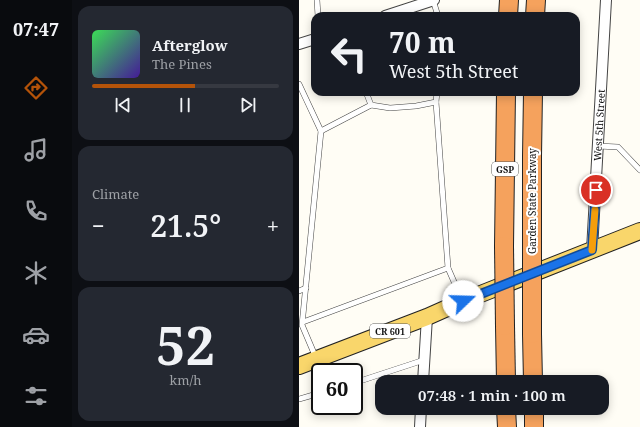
<!DOCTYPE html>
<html lang="en">
<head>
<meta charset="utf-8">
<style>
	:root { --surface:#171b24; --page:#242831; --text:#f1f3f6; --muted:#9ea1a6; --line:#363941; --accent:#b45309 }
	body { margin:0; font-family:"Noto Serif",serif; background:var(--page); color:var(--text); height:100vh; display:flex; flex-direction:column; font-size:15px; white-space:nowrap }
	* { box-sizing:border-box; margin:0 }
	p { font-size:13px; color:var(--muted) }
	.icon { flex:none; width:22px; height:22px; fill:none; stroke:currentColor; stroke-width:2; stroke-linecap:round; stroke-linejoin:round }
	.map { position:relative; flex:1; overflow:hidden }
	.side { display:flex; flex-direction:column; gap:6px; padding:6px; background:#0d0f14; width:227px }
	.side>* { flex:none }
	.banner { position:absolute; left:12px; top:12px; width:269px; height:84px; border-radius:12px; box-shadow:0 2px 10px #0003; background:#171b24; color:var(--text); overflow:hidden }
	.speed { position:absolute; left:12px; top:363px; display:flex; gap:8px; font-size:20px; font-weight:700; text-align:center }
	.speed>* { display:grid; place-content:center; width:52px; height:52px; border-radius:50%; background:var(--surface); box-shadow:0 2px 10px #0003; line-height:1 }
	.speed .limit { border:2px solid #111; border-radius:6px; background:#fff; color:#111 }
	.pin { position:absolute; display:grid; place-items:center; width:34px; height:34px; color:#fff; margin:-17px; border:2px solid #fff; border-radius:50%; box-shadow:0 1px 4px #0007 }
	.me { position:absolute; width:44px; margin:-22px; rotate:69deg; stroke-linejoin:round; filter:drop-shadow(0 0 3px #0008) }
	.turn { display:flex; align-items:center; gap:14px; height:84px; padding:0 12px; font-size:18px }
	.turn .icon { width:52px; height:52px; stroke-width:2.5 }
	.turn b { display:block; font-size:28px; line-height:34px }
	.big { font-size:30px; font-weight:600; line-height:1.1 }
	.side .widget { flex:1; display:flex; flex-direction:column; justify-content:center; gap:6px; min-width:0; padding:0 14px; border-radius:12px; background:var(--page) }
	.side .dial { align-items:center; gap:0 }
	.dial b { font-size:52px; line-height:1 }
	.song { display:flex; align-items:center; gap:12px }
	.cover { width:48px; height:48px; border-radius:6px; background:linear-gradient(135deg,hsl(130 70% 55%),hsl(260 70% 35%)) }
	.played { height:4px; border-radius:2px; background:linear-gradient(90deg,var(--accent) 55%,var(--line) 55%) }
	.keys { display:flex; justify-content:space-around; direction:ltr }
	.heat { display:flex; justify-content:space-between; align-items:center; font-size:22px; direction:ltr }
	.trip { position:absolute; left:76px; top:375px; width:234px; height:40px; border-radius:12px; background:var(--surface); box-shadow:0 2px 10px #0003; font-weight:600; line-height:40px; text-align:center }
	main { display:flex; flex:1; min-height:0 }
	.menu { display:flex; flex-direction:column; width:72px; justify-content:space-around; align-items:center; background:#090b0e; color:var(--muted) }
	.menu .icon { width:28px; height:28px }
	.menu .selected { color:var(--accent) }
	.menu b { font-size:18px; color:var(--text) }
	.map>svg:first-child { display:block }
	.lines { fill:none; stroke-linecap:round; stroke-linejoin:round }
	.lane-casing { stroke:#444; stroke-width:6 }
	.street-casing { stroke:#444; stroke-width:12 }
	.primary-casing { stroke:#222; stroke-width:18 }
	.highway-casing { stroke:#222; stroke-width:20 }
	.lane { stroke:#fff; stroke-width:5 }
	.street { stroke:#fff; stroke-width:10 }
	.primary { stroke:#f9d66b; stroke-width:16 }
	.highway { stroke:#f5a25d; stroke-width:18 }
	.highway-bridge-casing { stroke:#222; stroke-width:20; stroke-linecap:butt }
	.highway-bridge { stroke:#f5a25d; stroke-width:18 }
	.route-casing { stroke:#114b97; stroke-width:10 }
	.route { stroke:#1a73e8; stroke-width:7 }
	.slow { stroke:#f59e0b; stroke-width:7 }
	.labels { text-anchor:middle; dominant-baseline:central; stroke-width:4; stroke-linejoin:round; paint-order:stroke }
	.shield { fill:#fff; stroke:#585858; stroke-width:1 }
	.shield-label { font-size:9px; font-weight:bold; fill:#111 }
	.street-label { font-size:10px; fill:#111; stroke:#fff }
</style>
</head>
<body>
<main>
<nav class="menu">
<b>07:47</b>
<svg class="icon selected" aria-label="directions" viewBox="0 0 24 24"><path d="M12 3l9 9-9 9-9-9zM9 14v-3h6M13 9l2 2-2 2"/></svg>
<svg class="icon" aria-label="music" viewBox="0 0 24 24"><path d="M9 18V5l10-2v13"/><circle cx="6" cy="18" r="3"/><circle cx="16" cy="16" r="3"/></svg>
<svg class="icon" aria-label="phone" viewBox="0 0 24 24"><path d="M5 4h4l2 5-3 2q2 4 5 5l2-3 5 2v4C11 20 4 13 5 4z"/></svg>
<svg class="icon" aria-label="climate" viewBox="0 0 24 24"><path d="M12 3v18M4 7l16 10M4 17L20 7"/></svg>
<svg class="icon" aria-label="car" viewBox="0 0 24 24"><path d="M5 17H2v-5l4-1 3-4h7l3 4 3 1v5h-3M9 17h6M6 11h13"/><circle cx="7" cy="17" r="2"/><circle cx="17" cy="17" r="2"/></svg>
<svg class="icon" aria-label="filters" viewBox="0 0 24 24"><path d="M4 7h16M4 17h16"/><circle cx="9" cy="7" r="2"/><circle cx="15" cy="17" r="2"/></svg>
</nav>
<section class="side">
<div class="widget">
<div class="song"><i class="cover"></i><div><b>Afterglow</b><p>The Pines</p></div></div>
<div class="played"></div>
<div class="keys"><svg class="icon" aria-label="previous" viewBox="0 0 24 24"><path d="M18 5L8 12l10 7zM5 5v14"/></svg><svg class="icon" aria-label="pause" viewBox="0 0 24 24"><path d="M8 5v14M16 5v14"/></svg><svg class="icon" aria-label="next" viewBox="0 0 24 24"><path d="M6 5l10 7-10 7zM19 5v14"/></svg></div>
</div>
<div class="widget"><p>Climate</p>
<div class="heat"><a>−</a><b class="big">21.5°</b><a>+</a></div>
</div>
<div class="widget dial"><b>52</b><p>km/h</p></div>
</section>
<div class="map">
<svg width="341" height="427" viewBox="0 0 341 427">
	<rect width="100%" height="100%" fill="#fffdf5"/>
	<g class="lines">
		<g class="lane-casing">
			<g id="lane">
				<polyline points="18,0 19,16"/>
				<polyline points="134,0 139,16"/>
				<polyline points="0,84 22,131 3,325 17,358"/>
				<polyline points="67,92 72,105 91,108 117,106 137,102"/>
				<polyline points="22,131 72,105"/>
				<polyline points="299,146 319,147 341,170"/>
				<polyline points="149,268 163,300"/>
				<polyline points="0,291 7,288"/>
				<polyline points="4,322 149,268 137,102 138,92"/>
				<polyline points="55,383 125,360"/>
				<polyline points="0,399 21,393"/>
			</g>
		</g>
		<g class="street-casing">
			<g id="street">
				<polyline points="86,16 135,0"/>
				<polyline points="0,44 16,39"/>
				<path id="s1" d="M 293,250 L 307,0"/>
				<polyline points="124,382 128,317"/>
				<polyline points="121,427 122,408"/>
			</g>
		</g>
		<g class="primary-casing">
			<polyline id="primary" points="0,366 128,317 164,301 341,231"/>
		</g>
		<g class="highway-casing">
			<g id="highway">
				<polyline points="209,16 210,0"/>
				<polyline points="236,16 237,0"/>
				<polyline points="233,236 233,156 234,92"/>
				<polyline points="205,246 207,92"/>
				<polyline points="206,326 207,382"/>
				<polyline points="233,334 234,382"/>
				<polyline points="207,408 208,427"/>
				<polyline points="235,408 235,427"/>
			</g>
		</g>
		<use href="#lane" class="lane"/>
		<use href="#street" class="street"/>
		<use href="#primary" class="primary"/>
		<use href="#highway" class="highway"/>
		<g class="highway-bridge-casing">
			<g id="highway-bridge">
				<polyline points="233,236 233,334"/>
				<polyline points="205,246 206,326"/>
			</g>
		</g>
		<use href="#highway-bridge" class="highway-bridge"/>
	</g>
	<g class="lines">
		<g class="route-casing">
			<polyline id="route" points="164,301 293,250 297,190"/>
		</g>
		<use href="#route" class="route"/>
		<polyline class="slow" points="293,250 296,210"/>
	</g>
	<g class="labels">
		<g class="shield">
			<rect x="193" y="162" width="26" height="14" rx="3"/>
			<rect x="71" y="324" width="40" height="14" rx="3"/>
		</g>
		<g class="shield-label">
			<text x="206" y="169">GSP</text>
			<text x="91" y="331">CR 601</text>
		</g>
		<g class="street-label">
			<text stroke="none"><textPath href="#s1" startOffset="125">West 5th Street</textPath></text>
			<text transform="translate(233 201) rotate(-90)">Garden State Parkway</text>
		</g>
	</g>
</svg>
<div class="speed"><div class="limit">60</div></div>
<div class="pin" style="left:297px;top:190px;background:#d93025"><svg class="icon" aria-label="arrive" viewBox="0 0 24 24"><path d="M6 21V4h12l-3 4 3 4H6"/></svg></div>
<svg class="me" style="left:164px;top:301px" viewBox="-20 -20 40 40"><circle r="19" fill="#fff"/><path d="M0-13L10 11 0 6-10 11z" fill="#1a73e8"/></svg>
<div class="trip">07:48 · 1 min · 100 m</div>
<div class="banner">
<div class="turn"><svg class="icon" aria-label="left" viewBox="0 0 24 24"><path d="M17 20v-9H6M10 6l-5 5 5 5"/></svg><div><b>70 m</b>West 5th Street</div></div>
</div>
</div>
</main>
</body>
</html>
